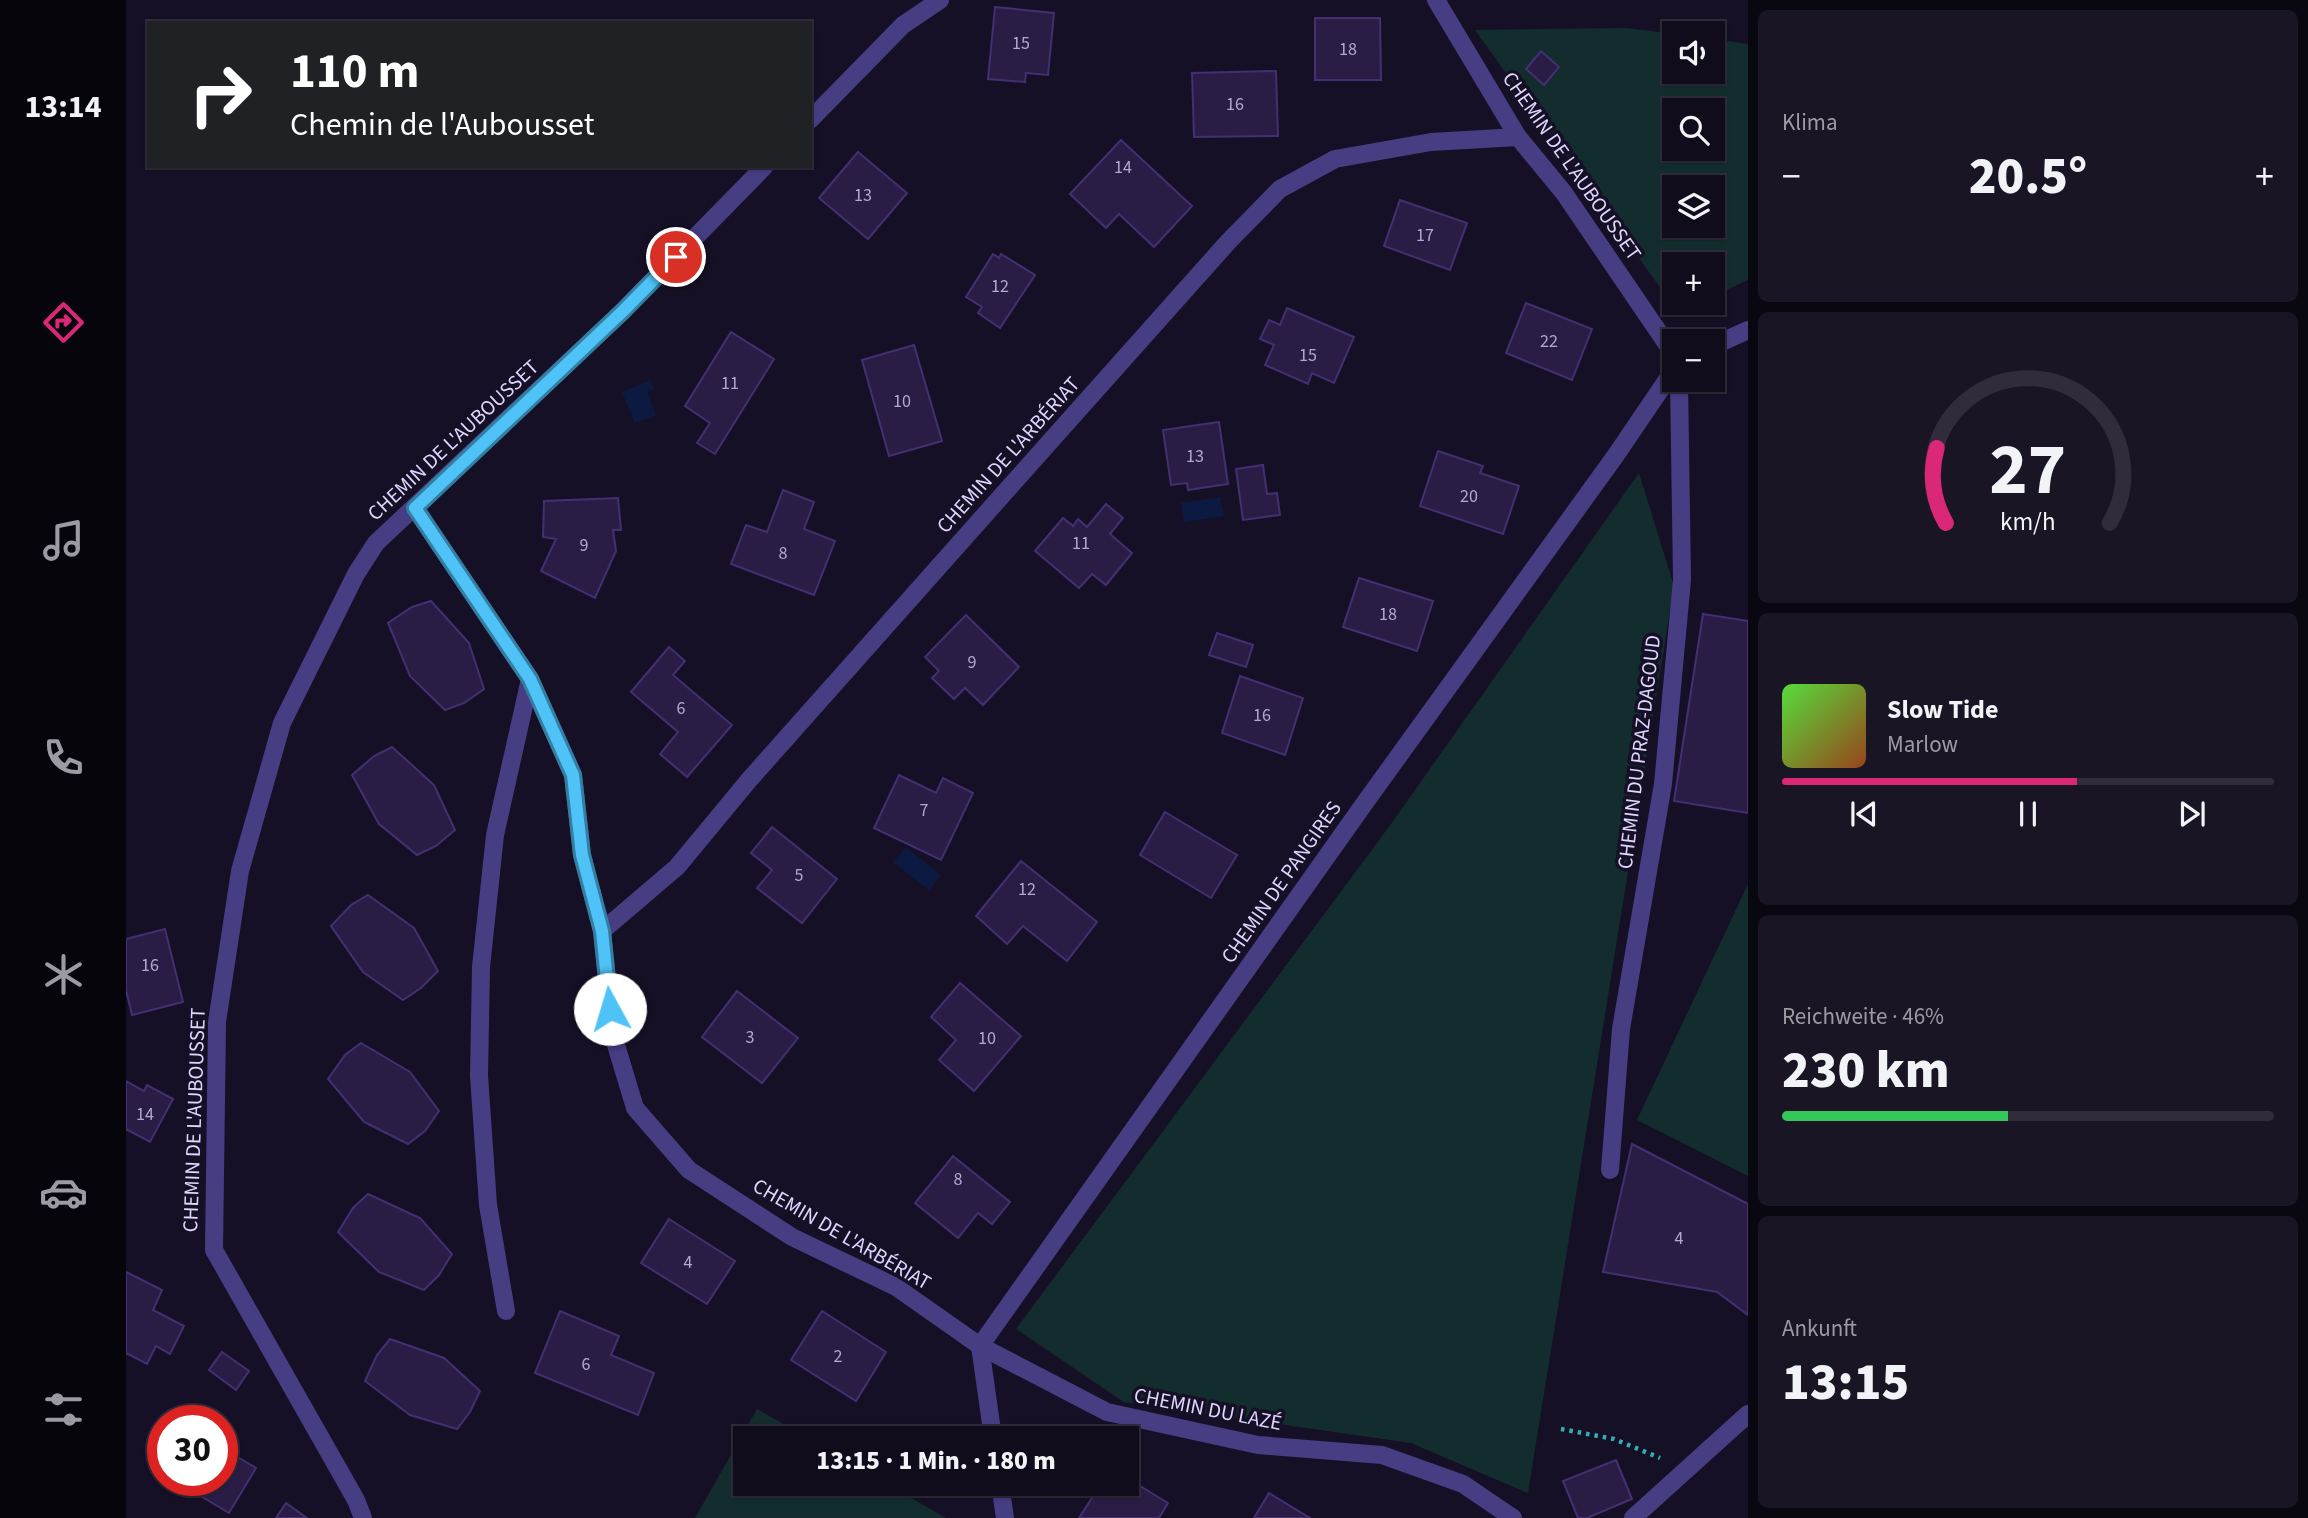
<!DOCTYPE html>
<html lang="de">
<head>
<meta charset="utf-8">
<style>
	:root { --surface:#100c1c; --page:#191525; --text:#f1f3f6; --muted:#9c9ba3; --line:#302c3b; --accent:#db2777 }
	body { margin:0; font-family:"Source Sans 3",sans-serif; background:var(--page); color:var(--text); height:100vh; display:flex; flex-direction:column; font-size:26px; white-space:nowrap }
	* { box-sizing:border-box; margin:0 }
	p { font-size:23px; color:var(--muted) }
	.icon { flex:none; width:38px; height:38px; fill:none; stroke:currentColor; stroke-width:2; stroke-linecap:round; stroke-linejoin:round }
	.map { position:relative; flex:1; overflow:hidden }
	.sheet { display:flex; flex-direction:column; gap:10px; padding:10px; background:#09070f; width:560px }
	.sheet>* { flex:none }
	.guide { position:absolute; left:21px; top:21px; width:665px; height:147px; border-radius:0px; box-shadow:0 2px 5px #0004,0 0 0 2px var(--line); background:#202124; color:#fff; overflow:hidden }
	.tools { position:absolute; left:1536px; top:21px; display:grid; gap:14px }
	.tools a { display:grid; place-items:center; width:63px; height:63px; border-radius:0px; background:var(--surface); box-shadow:0 2px 5px #0004,0 0 0 2px var(--line); font-size:35px }
	.speed { position:absolute; left:21px; top:1405px; display:flex; gap:14px; font-size:35px; font-weight:700; text-align:center }
	.speed>* { display:grid; place-content:center; width:91px; height:91px; border-radius:50%; background:var(--surface); box-shadow:0 2px 5px #0004,0 0 0 2px var(--line); line-height:1 }
	.speed .limit { border:10px solid #d22; background:#fff; color:#111 }
	.pin { position:absolute; display:grid; place-items:center; width:60px; height:60px; color:#fff; margin:-30px; border:4px solid #fff; border-radius:50%; box-shadow:0 2px 7px #0007 }
	.me { position:absolute; width:77px; margin:-38px; rotate:354deg; stroke-linejoin:round; filter:drop-shadow(0 0 5px #0008) }
	.turn { display:flex; align-items:center; gap:24px; height:147px; padding:0 28px; font-size:32px }
	.turn .icon { width:91px; height:91px; stroke-width:2.5 }
	.turn b { display:block; font-size:49px; line-height:60px }
	.big { font-size:52px; font-weight:800; line-height:1.1 }
	.sheet .card { flex:1; display:flex; flex-direction:column; justify-content:center; gap:10px; min-width:0; padding:0 24px; border-radius:10px; background:var(--page) }
	.sheet .dial { align-items:center; gap:0 }
	.dial svg { height:182px; overflow:visible; fill:none; stroke:var(--line); stroke-width:7; stroke-linecap:round; text-anchor:middle }
	.dial text { fill:var(--text); stroke:none }
	.song { display:flex; align-items:center; gap:21px }
	.cover { width:84px; height:84px; border-radius:10px; background:linear-gradient(135deg,hsl(110 70% 55%),hsl(20 70% 35%)) }
	.played { height:7px; border-radius:4px; background:linear-gradient(90deg,var(--accent) 60%,var(--line) 60%) }
	.keys { display:flex; justify-content:space-around; direction:ltr }
	.heat { display:flex; justify-content:space-between; align-items:center; font-size:38px; direction:ltr }
	.charge { height:10px; border-radius:5px; background:linear-gradient(90deg,#34c759 46%,var(--line) 0) }
	.trip { position:absolute; left:607px; top:1426px; width:406px; height:70px; border-radius:0px; background:var(--surface); box-shadow:0 2px 5px #0004,0 0 0 2px var(--line); font-weight:800; line-height:70px; text-align:center }
	main { display:flex; flex:1; min-height:0 }
	.tabs { display:flex; flex-direction:column; width:126px; justify-content:space-around; align-items:center; background:#06050b; color:var(--muted) }
	.tabs .icon { width:49px; height:49px }
	.tabs .selected { color:var(--accent) }
	.tabs b { font-size:32px; color:var(--text) }
	.map>svg:first-child { display:block }
	.green { fill:#132d2f; fill-rule:evenodd }
	.water { fill:#0c1a42 }
	.building { fill:#291d46; stroke:#432f71; stroke-width:2 }
	.lines { fill:none; stroke-linecap:round; stroke-linejoin:round }
	.path { stroke:#34aeb4; stroke-width:4.5; stroke-dasharray:3.5 5; stroke-linecap:butt }
	.lane { stroke:#473d83; stroke-width:18 }
	.street { stroke:#473d83; stroke-width:18 }
	.route-casing { stroke:#337fa1; stroke-width:18 }
	.route { stroke:#4fc3f7; stroke-width:12 }
	.labels { text-anchor:middle; dominant-baseline:central; stroke-width:7; stroke-linejoin:round; paint-order:stroke }
	.number-label { font-size:18px; fill:#b2a8d0 }
	.street-label { font-size:21px; fill:#dfd6fe; stroke:#161026 }
</style>
</head>
<body>
<main>
<nav class="tabs">
<b>13:14</b>
<svg class="icon selected" aria-label="directions" viewBox="0 0 24 24"><path d="M12 3l9 9-9 9-9-9zM9 14v-3h6M13 9l2 2-2 2"/></svg>
<svg class="icon" aria-label="music" viewBox="0 0 24 24"><path d="M9 18V5l10-2v13"/><circle cx="6" cy="18" r="3"/><circle cx="16" cy="16" r="3"/></svg>
<svg class="icon" aria-label="phone" viewBox="0 0 24 24"><path d="M5 4h4l2 5-3 2q2 4 5 5l2-3 5 2v4C11 20 4 13 5 4z"/></svg>
<svg class="icon" aria-label="climate" viewBox="0 0 24 24"><path d="M12 3v18M4 7l16 10M4 17L20 7"/></svg>
<svg class="icon" aria-label="car" viewBox="0 0 24 24"><path d="M5 17H2v-5l4-1 3-4h7l3 4 3 1v5h-3M9 17h6M6 11h13"/><circle cx="7" cy="17" r="2"/><circle cx="17" cy="17" r="2"/></svg>
<svg class="icon" aria-label="filters" viewBox="0 0 24 24"><path d="M4 7h16M4 17h16"/><circle cx="9" cy="7" r="2"/><circle cx="15" cy="17" r="2"/></svg>
</nav>
<div class="map">
<svg width="1622" height="1518" viewBox="0 0 1622 1518">
	<rect width="100%" height="100%" fill="#161026"/>
	<g class="green">
		<path d="M 1500,28 L 1549,34 L 1549,72 L 1587,72 L 1587,39 L 1622,44 L 1622,280 L 1587,296 L 1587,264 L 1549,264 L 1549,303 L 1572,303 L 1551,311 L 1349,30 ZM 1549,110 L 1587,110 L 1587,149 L 1549,149 ZM 1549,187 L 1587,187 L 1587,226 L 1549,226 Z"/>
		<polygon points="1513,473 1548,586 1402,1493 1285,1443 998,1402 890,1329 1265,824"/>
		<polygon points="1622,884 1622,1176 1511,1120"/>
		<polygon points="631,1409 682,1438 620,1438 620,1484 761,1484 820,1518 569,1518"/>
	</g>
	<g class="water">
		<polygon points="524,380 528,389 521,392 530,415 509,423 496,392"/>
		<polygon points="1094,497 1098,516 1058,522 1055,503"/>
		<polygon points="780,847 815,875 803,890 767,862"/>
	</g>
	<g class="building">
		<polygon points="869,7 928,13 922,75 900,73 899,82 862,79"/>
		<polygon points="1189,18 1254,18 1255,80 1189,80"/>
		<polygon points="1415,51 1433,67 1418,85 1400,69"/>
		<polygon points="1150,71 1152,136 1068,137 1066,73"/>
		<polygon points="995,140 1066,206 1028,247 993,214 980,228 944,194"/>
		<polygon points="732,152 781,193 742,239 693,198"/>
		<polygon points="1274,200 1341,223 1324,270 1258,246"/>
		<polygon points="867,254 873,258 875,254 909,275 874,328 852,313 856,307 840,297"/>
		<polygon points="1400,303 1466,329 1446,380 1380,353"/>
		<polygon points="1161,308 1228,337 1208,383 1186,373 1182,384 1139,365 1148,345 1134,339 1143,320 1154,325"/>
		<polygon points="605,332 648,359 589,454 571,443 584,423 559,406"/>
		<polygon points="788,345 816,441 763,456 736,360"/>
		<polygon points="1093,422 1102,484 1062,490 1061,483 1045,485 1037,430"/>
		<polygon points="1312,451 1357,466 1354,473 1393,486 1377,534 1294,506"/>
		<polygon points="1137,465 1141,494 1151,493 1154,515 1117,520 1110,469"/>
		<polygon points="657,490 688,502 678,529 709,541 688,595 605,564 620,525 641,532"/>
		<polygon points="492,498 495,530 487,530 490,551 469,598 415,571 430,539 417,537 418,501"/>
		<polygon points="980,504 997,518 984,534 1006,553 980,585 966,574 953,588 909,551 937,518 947,526 952,519 961,527"/>
		<polygon points="1233,578 1307,601 1291,651 1217,627"/>
		<polygon points="305,601 343,643 358,689 338,703 319,710 284,676 262,623 286,607"/>
		<polygon points="1577,614 1622,621 1622,813 1548,801"/>
		<polygon points="840,615 893,667 857,705 839,688 828,699 806,678 813,671 799,657"/>
		<polygon points="1091,633 1127,645 1120,667 1083,655"/>
		<polygon points="543,647 559,661 547,675 606,725 561,777 534,754 552,732 505,692"/>
		<polygon points="1114,676 1177,698 1159,755 1096,733"/>
		<polygon points="266,747 308,785 329,830 310,846 291,855 253,824 226,775 248,756"/>
		<polygon points="773,775 810,793 817,778 847,793 815,860 748,828"/>
		<polygon points="1039,812 1111,855 1085,898 1014,855"/>
		<polygon points="646,827 711,879 676,923 631,888 646,870 625,853"/>
		<polygon points="895,861 971,922 941,961 897,926 881,944 850,916"/>
		<polygon points="242,895 288,928 312,971 295,988 277,1000 237,972 205,926 225,905"/>
		<polygon points="39,929 57,1002 6,1015 0,990 0,939"/>
		<polygon points="834,983 895,1036 848,1091 813,1060 830,1040 805,1017"/>
		<polygon points="611,991 672,1038 636,1083 576,1037"/>
		<polygon points="235,1043 284,1072 313,1111 299,1131 282,1144 238,1122 202,1079 219,1055"/>
		<polygon points="0,1081 18,1091 21,1085 47,1099 24,1142 0,1129"/>
		<polygon points="1506,1144 1622,1204 1622,1315 1591,1292 1477,1272"/>
		<polygon points="827,1156 884,1202 866,1224 852,1213 832,1238 789,1203"/>
		<polygon points="242,1194 294,1218 326,1254 313,1275 298,1290 253,1272 212,1232 227,1208"/>
		<polygon points="543,1219 609,1261 581,1304 515,1263"/>
		<polygon points="0,1272 36,1290 27,1310 58,1326 44,1354 30,1346 21,1364 0,1353"/>
		<polygon points="434,1311 493,1336 485,1355 528,1373 512,1415 409,1373"/>
		<polygon points="696,1311 760,1352 730,1401 665,1360"/>
		<polygon points="264,1339 318,1358 354,1391 344,1412 331,1429 284,1415 239,1381 251,1355"/>
		<polygon points="96,1352 123,1371 110,1390 83,1370"/>
		<polygon points="96,1448 130,1468 103,1513 48,1480 96,1480"/>
		<polygon points="1490,1460 1506,1499 1461,1518 1452,1518 1437,1481"/>
		<polygon points="1001,1478 1042,1503 1033,1518 953,1518 975,1484 1001,1484"/>
		<polygon points="1143,1493 1184,1518 1128,1518"/>
		<polygon points="160,1503 181,1518 150,1518"/>
	</g>
	<g class="lines">
		<polyline class="path" points="1435,1429 1488,1439 1534,1458"/>
		<g class="lane">
			<polyline points="1310,0 1392,137 1438,193 1549,356"/>
			<polyline points="684,120 777,25 814,0"/>
			<polyline points="1484,1170 1495,1029 1537,784 1556,580 1553,380"/>
			<polyline points="380,1311 362,1205 353,1076 355,967 369,835 404,679"/>
			<polyline points="237,1518 230,1500 88,1250 91,1022 114,871 156,723 230,574 250,543 497,311 639,166"/>
		</g>
		<g class="street">
			<polyline points="1587,346 1622,330"/>
			<polyline points="289,508 404,679 447,775 456,855 476,931 487,1035 509,1108 563,1170 666,1237 770,1287 854,1346 981,1412 1132,1445 1256,1455 1337,1484 1387,1518"/>
			<polyline points="476,931 551,867 623,780 872,500 1102,242 1154,189 1209,159 1305,142 1392,137"/>
			<polyline points="867,1438 854,1346 1238,804 1490,455 1549,368"/>
			<polyline points="874,1484 879,1518"/>
			<polyline points="1507,1518 1622,1414"/>
		</g>
	</g>
	<g class="lines">
		<g class="route-casing">
			<polyline id="route" points="484,1009 476,931 456,855 447,775 404,679 289,508 497,311 550,257"/>
		</g>
		<use href="#route" class="route"/>
	</g>
	<g class="labels">
		<g class="number-label">
			<text x="895" y="43">15</text>
			<text x="1222" y="49">18</text>
			<text x="1109" y="104">16</text>
			<text x="997" y="167">14</text>
			<text x="737" y="195">13</text>
			<text x="1299" y="235">17</text>
			<text x="874" y="286">12</text>
			<text x="1423" y="341">22</text>
			<text x="1182" y="355">15</text>
			<text x="604" y="383">11</text>
			<text x="776" y="401">10</text>
			<text x="1069" y="456">13</text>
			<text x="1343" y="496">20</text>
			<text x="955" y="543">11</text>
			<text x="458" y="545">9</text>
			<text x="657" y="553">8</text>
			<text x="1262" y="614">18</text>
			<text x="846" y="662">9</text>
			<text x="555" y="708">6</text>
			<text x="1136" y="715">16</text>
			<text x="798" y="810">7</text>
			<text x="673" y="875">5</text>
			<text x="901" y="889">12</text>
			<text x="24" y="965">16</text>
			<text x="624" y="1037">3</text>
			<text x="861" y="1038">10</text>
			<text x="19" y="1114">14</text>
			<text x="832" y="1179">8</text>
			<text x="1553" y="1238">4</text>
			<text x="562" y="1262">4</text>
			<text x="712" y="1356">2</text>
			<text x="460" y="1364">6</text>
		</g>
		<g class="street-label">
			<text transform="translate(1446 166) rotate(55)">CHEMIN DE L'AUBOUSSET</text>
			<text transform="translate(327 440) rotate(-43)">CHEMIN DE L'AUBOUSSET</text>
			<text transform="translate(882 455) rotate(-48)">CHEMIN DE L'ARBÉRIAT</text>
			<text transform="translate(1513 752) rotate(-83)">CHEMIN DU PRAZ-DAGOUD</text>
			<text transform="translate(1155 882) rotate(-55)">CHEMIN DE PANGIRES</text>
			<text transform="translate(68 1120) rotate(-88)">CHEMIN DE L'AUBOUSSET</text>
			<text transform="translate(716 1234) rotate(30)">CHEMIN DE L'ARBÉRIAT</text>
			<text transform="translate(1082 1409) rotate(11)">CHEMIN DU LAZÉ</text>
		</g>
	</g>
</svg>
<div class="tools">
<a><svg class="icon" aria-label="sound" viewBox="0 0 24 24"><path d="M4 9h4l5-4v14l-5-4H4zM17 9q2 3 0 6"/></svg></a>
<a><svg class="icon" aria-label="search" viewBox="0 0 24 24"><circle cx="10" cy="10" r="6"/><path d="M15 15l6 6"/></svg></a>
<a><svg class="icon" aria-label="layers" viewBox="0 0 24 24"><path d="M12 4l9 5-9 5-9-5zM3 14l9 5 9-5"/></svg></a>
<a>+</a>
<a>−</a>
</div>
<div class="speed"><div class="limit">30</div></div>
<div class="pin" style="left:550px;top:257px;background:#d93025"><svg class="icon" aria-label="arrive" viewBox="0 0 24 24"><path d="M6 21V4h12l-3 4 3 4H6"/></svg></div>
<svg class="me" style="left:484px;top:1009px" viewBox="-20 -20 40 40"><circle r="19" fill="#fff"/><path d="M0-13L10 11 0 6-10 11z" fill="#4fc3f7"/></svg>
<div class="trip">13:15 · 1 Min. · 180 m</div>
<div class="guide">
<div class="turn"><svg class="icon" aria-label="right" viewBox="0 0 24 24"><path d="M7 20v-9h11M14 6l5 5-5 5"/></svg><div><b>110 m</b>Chemin de l'Aubousset</div></div>
</div>
</div>
<section class="sheet">
<div class="card"><p>Klima</p>
<div class="heat"><a>−</a><b class="big">20.5°</b><a>+</a></div>
</div>
<div class="card dial"><svg viewBox="0 0 100 80">
<path d="M14 69A42 42 0 1 1 86 69"/>
<path d="M14 69A42 42 0 0 1 10 36" stroke="#db2777"/>
<text x="50" y="56" font-size="32" font-weight="700">27</text>
<text x="50" y="72" font-size="11">km/h</text>
</svg></div>
<div class="card">
<div class="song"><i class="cover"></i><div><b>Slow Tide</b><p>Marlow</p></div></div>
<div class="played"></div>
<div class="keys"><svg class="icon" aria-label="previous" viewBox="0 0 24 24"><path d="M18 5L8 12l10 7zM5 5v14"/></svg><svg class="icon" aria-label="pause" viewBox="0 0 24 24"><path d="M8 5v14M16 5v14"/></svg><svg class="icon" aria-label="next" viewBox="0 0 24 24"><path d="M6 5l10 7-10 7zM19 5v14"/></svg></div>
</div>
<div class="card"><p>Reichweite · 46%</p><b class="big">230 km</b><div class="charge"></div></div>
<div class="card"><p>Ankunft</p><b class="big">13:15</b></div>
</section>
</main>
</body>
</html>
